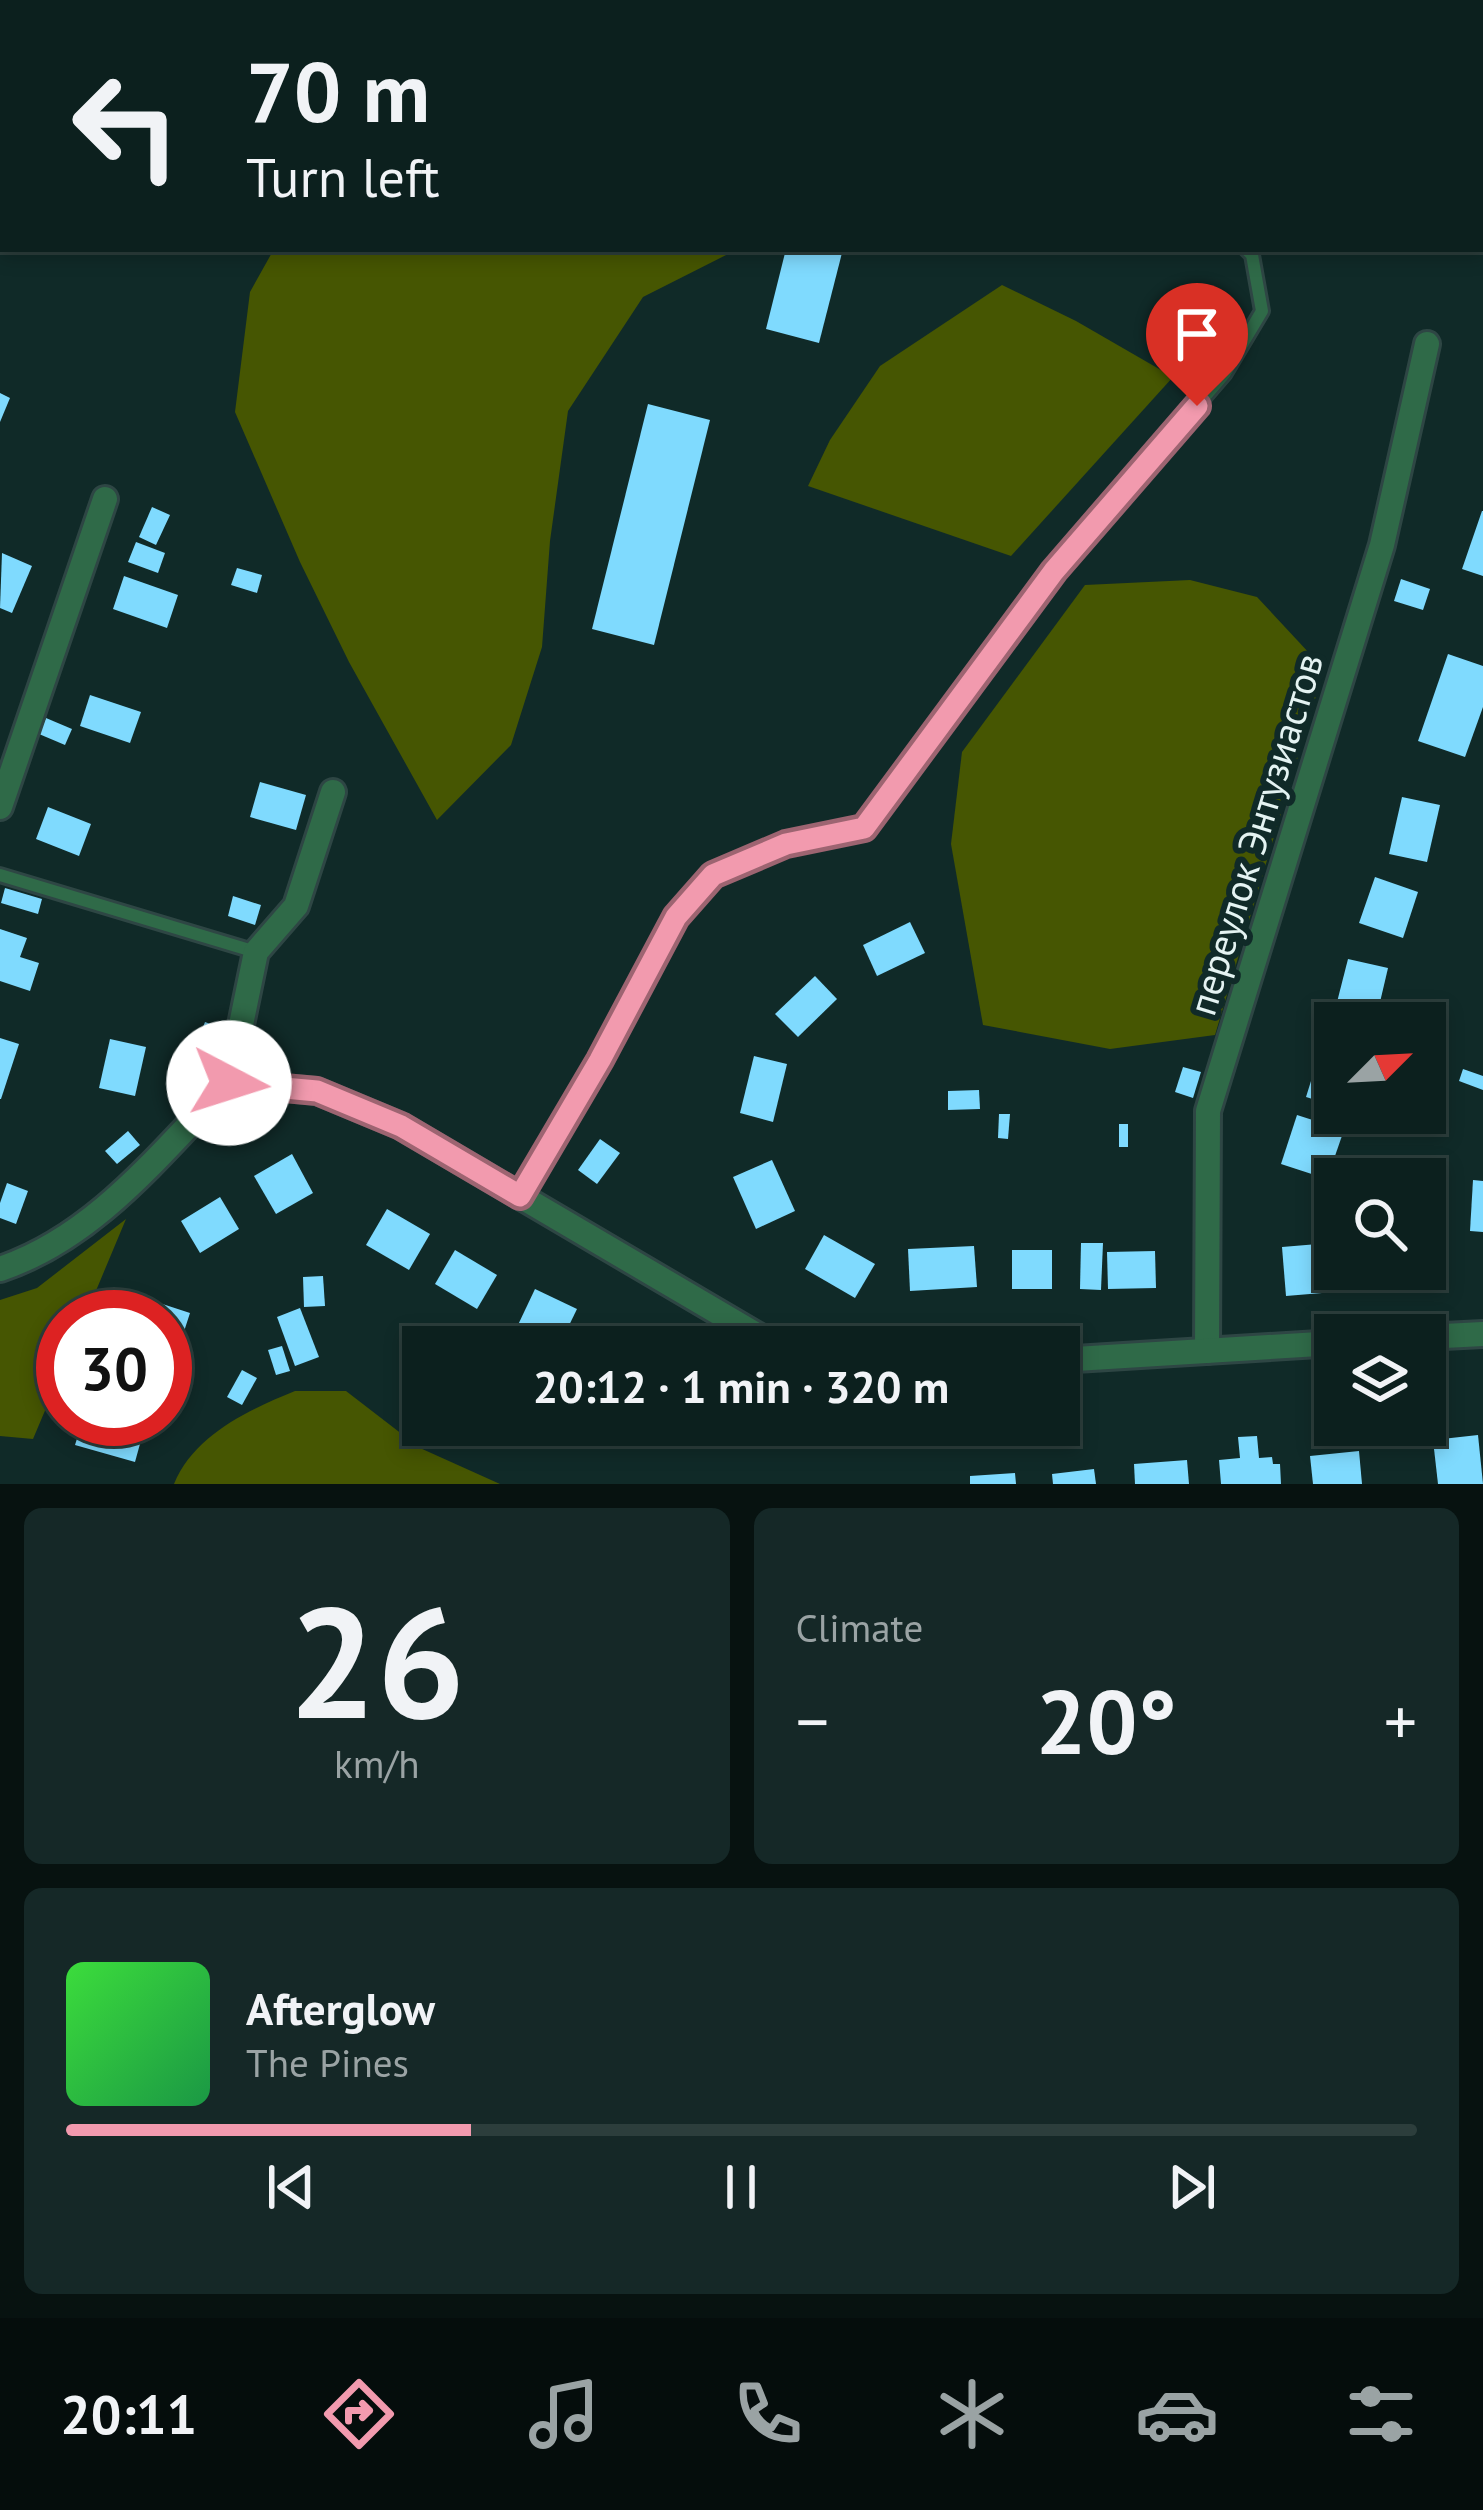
<!DOCTYPE html>
<html lang="en">
<head>
<meta charset="utf-8">
<style>
	:root { --surface:#0c201e; --page:#152827; --text:#f1f3f6; --muted:#9aa3a4; --line:#2c3e3c; --accent:#f29aae }
	body { margin:0; font-family:"PT Sans",sans-serif; background:var(--page); color:var(--text); height:100vh; display:flex; flex-direction:column; font-size:45px; white-space:nowrap }
	* { box-sizing:border-box; margin:0 }
	p { font-size:39px; color:var(--muted) }
	.icon { flex:none; width:66px; height:66px; fill:none; stroke:currentColor; stroke-width:2; stroke-linecap:round; stroke-linejoin:round }
	.map { position:relative; height:1484px; overflow:hidden }
	.drawer { display:flex; flex-direction:column; gap:24px; padding:24px; background:#071210; flex:1 }
	.drawer>* { flex:none }
	.hud { position:absolute; left:0px; top:0px; width:1485px; height:252px; box-shadow:0 6px 18px #0003,0 0 0 3px var(--line); background:#0c201e; color:var(--text); overflow:hidden }
	.needle { width:78px; rotate:66deg }
	.controls { position:absolute; left:1314px; top:1002px; display:grid; gap:24px }
	.controls a { display:grid; place-items:center; width:132px; height:132px; border-radius:0px; background:var(--surface); box-shadow:0 6px 18px #0003,0 0 0 3px var(--line); font-size:60px }
	.speed { position:absolute; left:36px; top:1290px; display:flex; gap:24px; font-size:60px; font-weight:700; text-align:center }
	.speed>* { display:grid; place-content:center; width:156px; height:156px; border-radius:50%; background:var(--surface); box-shadow:0 6px 18px #0003,0 0 0 3px var(--line); line-height:1 }
	.speed .limit { border:18px solid #d22; background:#fff; color:#111 }
	.pin { position:absolute; display:grid; place-items:center; width:102px; height:102px; color:#fff; margin:-123px -51px; border-radius:50% 50% 50% 0; rotate:-45deg; box-shadow:0 0 12px #0007 }
	.pin .icon { rotate:45deg }
	.me { position:absolute; width:132px; margin:-66px; rotate:95deg; stroke-linejoin:round; filter:drop-shadow(0 0 9px #0008) }
	.turn { display:flex; align-items:center; gap:42px; height:252px; padding:0 48px; font-size:54px }
	.turn .icon { width:156px; height:156px; stroke-width:2.5 }
	.turn b { display:block; font-size:84px; line-height:102px }
	.big { font-size:90px; font-weight:700; line-height:1.1 }
	.drawer .tile { flex:1; display:flex; flex-direction:column; justify-content:center; gap:18px; min-width:0; padding:0 42px; border-radius:18px; background:var(--page) }
	.drawer .dial { align-items:center; gap:0 }
	.dial b { font-size:156px; line-height:1 }
	.song { display:flex; align-items:center; gap:36px }
	.cover { width:144px; height:144px; border-radius:18px; background:linear-gradient(135deg,hsl(120 70% 55%),hsl(140 70% 35%)) }
	.played { height:12px; border-radius:6px; background:linear-gradient(90deg,var(--accent) 30%,var(--line) 30%) }
	.keys { display:flex; justify-content:space-around; direction:ltr }
	.heat { display:flex; justify-content:space-between; align-items:center; font-size:66px; direction:ltr }
	.drawer .tiles { flex:1; display:grid; gap:24px; grid-template-columns:1fr 1fr }
	.tile:last-child { grid-column:span 2 }
	.trip { position:absolute; left:402px; top:1326px; width:678px; height:120px; border-radius:0px; background:var(--surface); box-shadow:0 6px 18px #0003,0 0 0 3px var(--line); font-weight:700; line-height:120px; text-align:center }
	.tab-bar { display:flex; height:192px; justify-content:space-around; align-items:center; background:#050d0c; color:var(--muted) }
	.tab-bar .icon { width:84px; height:84px }
	.tab-bar .current { color:var(--accent) }
	.tab-bar b { font-size:54px; color:var(--text) }
	.map>svg:first-child { display:block }
	.forest { fill:#465602 }
	.building { fill:#7fdafe }
	.lines { fill:none; stroke-linecap:round; stroke-linejoin:round }
	.service-casing { stroke:#2e4644; stroke-width:18 }
	.minor-casing { stroke:#2e4644; stroke-width:30 }
	.service { stroke:#2f6a48; stroke-width:12 }
	.minor { stroke:#2f6a48; stroke-width:24 }
	.route-casing { stroke:#9d6471; stroke-width:30 }
	.route { stroke:#f29aae; stroke-width:21 }
	.labels { text-anchor:middle; dominant-baseline:central; stroke-width:12; stroke-linejoin:round; paint-order:stroke }
	.street-label { font-size:39px; fill:#e4f3f2; stroke:#102a28 }
</style>
</head>
<body>
<div class="map">
<svg width="1483" height="1484" viewBox="0 0 1483 1484">
	<rect width="100%" height="100%" fill="#102a28"/>
	<g class="forest">
		<polygon points="270,0 1071,0 1067,3"/>
		<polygon points="274,249 738,249 643,297 568,411 550,541 542,647 511,745 437,820 349,662 300,562 235,412 250,292"/>
		<polygon points="1002,285 1076,321 1173,377 1011,556 808,486 830,440 880,366"/>
		<polygon points="1190,580 1257,597 1324,669 1215,1035 1110,1049 983,1025 951,844 962,752 1085,585"/>
		<polygon points="126,1219 85,1317 63,1317 63,1368 33,1439 0,1436 0,1300 37,1288"/>
		<path d="M 295,1391 L 346,1391 L 420,1448 L 500,1484 L 174,1484 C 194,1435 248,1410 295,1391 Z"/>
	</g>
	<g class="building">
		<polygon points="786,249 843,249 819,343 766,329"/>
		<polygon points="0,393 10,398 0,422"/>
		<polygon points="648,404 710,420 654,645 592,629"/>
		<polygon points="152,507 170,515 156,545 139,537"/>
		<polygon points="1482,511 1483,511 1483,576 1462,569"/>
		<polygon points="136,542 165,553 158,573 128,562"/>
		<polygon points="2,553 32,566 12,613 0,608"/>
		<polygon points="237,568 262,575 257,593 231,585"/>
		<polygon points="124,576 178,595 167,628 113,609"/>
		<polygon points="1401,579 1430,589 1423,610 1394,601"/>
		<polygon points="1448,654 1483,666 1483,707 1465,757 1418,741"/>
		<polygon points="90,695 141,712 130,743 80,726"/>
		<polygon points="46,718 72,729 65,745 39,734"/>
		<polygon points="260,782 306,795 296,830 250,817"/>
		<polygon points="1402,797 1440,805 1427,862 1389,854"/>
		<polygon points="48,807 91,824 79,856 36,839"/>
		<polygon points="1375,877 1418,892 1403,938 1359,923"/>
		<polygon points="5,888 42,899 38,914 1,903"/>
		<polygon points="233,896 261,905 255,925 228,916"/>
		<polygon points="910,922 925,953 877,976 863,945"/>
		<polygon points="0,929 27,938 20,957 39,963 30,991 0,981"/>
		<polygon points="1348,959 1388,968 1377,1015 1336,1006"/>
		<polygon points="815,976 837,999 798,1037 775,1014"/>
		<polygon points="205,1022 227,1030 220,1047 199,1038"/>
		<polygon points="1326,1033 1335,1036 1335,1106 1306,1097"/>
		<polygon points="0,1038 19,1044 1,1099 0,1099"/>
		<polygon points="110,1039 146,1047 135,1096 99,1088"/>
		<polygon points="754,1056 787,1064 773,1122 740,1113"/>
		<polygon points="1183,1067 1201,1072 1193,1098 1175,1092"/>
		<polygon points="1463,1069 1483,1076 1483,1090 1459,1081"/>
		<polygon points="979,1090 980,1109 948,1110 948,1091"/>
		<polygon points="999,1114 1010,1114 1008,1139 998,1138"/>
		<polygon points="1297,1115 1344,1130 1327,1179 1281,1164"/>
		<rect x="1119" y="1124" width="9" height="23"/>
		<polygon points="128,1131 140,1145 117,1164 105,1151"/>
		<polygon points="600,1139 620,1153 597,1184 578,1170"/>
		<polygon points="292,1154 313,1193 276,1214 254,1176"/>
		<polygon points="772,1160 795,1211 756,1229 733,1177"/>
		<polygon points="1473,1180 1483,1181 1483,1232 1470,1231"/>
		<polygon points="7,1183 28,1191 16,1224 0,1218 0,1203"/>
		<polygon points="220,1197 239,1229 200,1253 181,1221"/>
		<polygon points="387,1209 430,1234 409,1270 366,1245"/>
		<polygon points="824,1235 875,1264 855,1298 805,1269"/>
		<polygon points="1081,1243 1103,1243 1101,1290 1080,1289"/>
		<polygon points="1318,1244 1322,1293 1286,1296 1282,1247"/>
		<polygon points="974,1246 977,1287 910,1291 908,1249"/>
		<polygon points="455,1250 497,1275 477,1309 435,1284"/>
		<rect x="1012" y="1250" width="40" height="39"/>
		<polygon points="1155,1251 1156,1288 1108,1289 1107,1252"/>
		<polygon points="323,1276 325,1306 304,1307 303,1277"/>
		<polygon points="535,1289 577,1309 559,1346 517,1327"/>
		<polygon points="138,1296 190,1313 177,1353 165,1349 165,1317 132,1317"/>
		<polygon points="300,1308 319,1357 295,1366 277,1317"/>
		<polygon points="594,1334 616,1347 587,1347"/>
		<polygon points="282,1346 290,1371 276,1375 268,1350"/>
		<polygon points="242,1370 257,1378 242,1405 227,1397"/>
		<polygon points="83,1419 143,1433 135,1462 75,1445"/>
		<polygon points="1478,1435 1483,1484 1438,1484 1433,1440"/>
		<polygon points="1257,1436 1259,1458 1272,1457 1273,1464 1280,1464 1281,1484 1221,1484 1219,1460 1240,1458 1238,1437"/>
		<polygon points="1359,1451 1362,1484 1313,1484 1310,1456"/>
		<polygon points="1187,1460 1189,1484 1135,1484 1134,1464"/>
		<polygon points="1094,1469 1096,1484 1053,1484 1052,1474"/>
		<polygon points="1015,1473 1016,1484 970,1484 970,1476"/>
	</g>
	<g class="lines">
		<g class="service-casing">
			<g id="service">
				<polyline points="0,875 256,952"/>
				<polyline points="521,1196 600,1060 677,917 713,875 786,844 864,828 1054,571 1225,373 1262,311 1252,255 1246,249"/>
			</g>
		</g>
		<g class="minor-casing">
			<g id="minor">
				<polyline points="0,807 105,499"/>
				<polyline points="229,1083 256,952 296,906 333,792"/>
				<path d="M 0,1269 C 96,1237 160,1153 229,1083 L 317,1091 L 401,1126 L 777,1347"/>
				<polyline points="1425,1337 1483,1334"/>
				<polyline points="1207,1351 1208,1111 1382,545 1427,344"/>
				<polyline points="1059,1360 1335,1343"/>
			</g>
		</g>
		<use href="#service" class="service"/>
		<use href="#minor" class="minor"/>
	</g>
	<g class="lines">
		<g class="route-casing">
			<polyline id="route" points="229,1083 317,1091 401,1126 520,1196 600,1060 676,917 713,875 786,844 864,828 1054,571 1197,406"/>
		</g>
		<use href="#route" class="route"/>
	</g>
	<g class="labels">
		<g class="street-label">
			<text transform="translate(1255 834) rotate(-73)">переулок Энтузиастов</text>
		</g>
	</g>
</svg>
<div class="controls">
<a><svg class="needle" viewBox="-14 -14 28 28"><path d="M0-13l5 13h-10z" fill="#e53935"/><path d="M0 13l5-13h-10z" fill="#9aa3a4"/></svg></a>
<a><svg class="icon" aria-label="search" viewBox="0 0 24 24"><circle cx="10" cy="10" r="6"/><path d="M15 15l6 6"/></svg></a>
<a><svg class="icon" aria-label="layers" viewBox="0 0 24 24"><path d="M12 4l9 5-9 5-9-5zM3 14l9 5 9-5"/></svg></a>
</div>
<div class="speed"><div class="limit">30</div></div>
<div class="pin" style="left:1197px;top:406px;background:#d93025"><svg class="icon" aria-label="arrive" viewBox="0 0 24 24"><path d="M6 21V4h12l-3 4 3 4H6"/></svg></div>
<svg class="me" style="left:229px;top:1083px" viewBox="-20 -20 40 40"><circle r="19" fill="#fff"/><path d="M0-13L10 11 0 6-10 11z" fill="#f29aae"/></svg>
<div class="trip">20:12 · 1 min · 320 m</div>
<div class="hud">
<div class="turn"><svg class="icon" aria-label="left" viewBox="0 0 24 24"><path d="M17 20v-9H6M10 6l-5 5 5 5"/></svg><div><b>70 m</b>Turn left</div></div>
</div>
</div>
<section class="drawer">
<div class="tiles">
<div class="tile dial"><b>26</b><p>km/h</p></div>
<div class="tile"><p>Climate</p>
<div class="heat"><a>−</a><b class="big">20°</b><a>+</a></div>
</div>
<div class="tile">
<div class="song"><i class="cover"></i><div><b>Afterglow</b><p>The Pines</p></div></div>
<div class="played"></div>
<div class="keys"><svg class="icon" aria-label="previous" viewBox="0 0 24 24"><path d="M18 5L8 12l10 7zM5 5v14"/></svg><svg class="icon" aria-label="pause" viewBox="0 0 24 24"><path d="M8 5v14M16 5v14"/></svg><svg class="icon" aria-label="next" viewBox="0 0 24 24"><path d="M6 5l10 7-10 7zM19 5v14"/></svg></div>
</div>
</div>
</section>
<nav class="tab-bar">
<b>20:11</b>
<svg class="icon current" aria-label="directions" viewBox="0 0 24 24"><path d="M12 3l9 9-9 9-9-9zM9 14v-3h6M13 9l2 2-2 2"/></svg>
<svg class="icon" aria-label="music" viewBox="0 0 24 24"><path d="M9 18V5l10-2v13"/><circle cx="6" cy="18" r="3"/><circle cx="16" cy="16" r="3"/></svg>
<svg class="icon" aria-label="phone" viewBox="0 0 24 24"><path d="M5 4h4l2 5-3 2q2 4 5 5l2-3 5 2v4C11 20 4 13 5 4z"/></svg>
<svg class="icon" aria-label="climate" viewBox="0 0 24 24"><path d="M12 3v18M4 7l16 10M4 17L20 7"/></svg>
<svg class="icon" aria-label="car" viewBox="0 0 24 24"><path d="M5 17H2v-5l4-1 3-4h7l3 4 3 1v5h-3M9 17h6M6 11h13"/><circle cx="7" cy="17" r="2"/><circle cx="17" cy="17" r="2"/></svg>
<svg class="icon" aria-label="filters" viewBox="0 0 24 24"><path d="M4 7h16M4 17h16"/><circle cx="9" cy="7" r="2"/><circle cx="15" cy="17" r="2"/></svg>
</nav>
</body>
</html>
